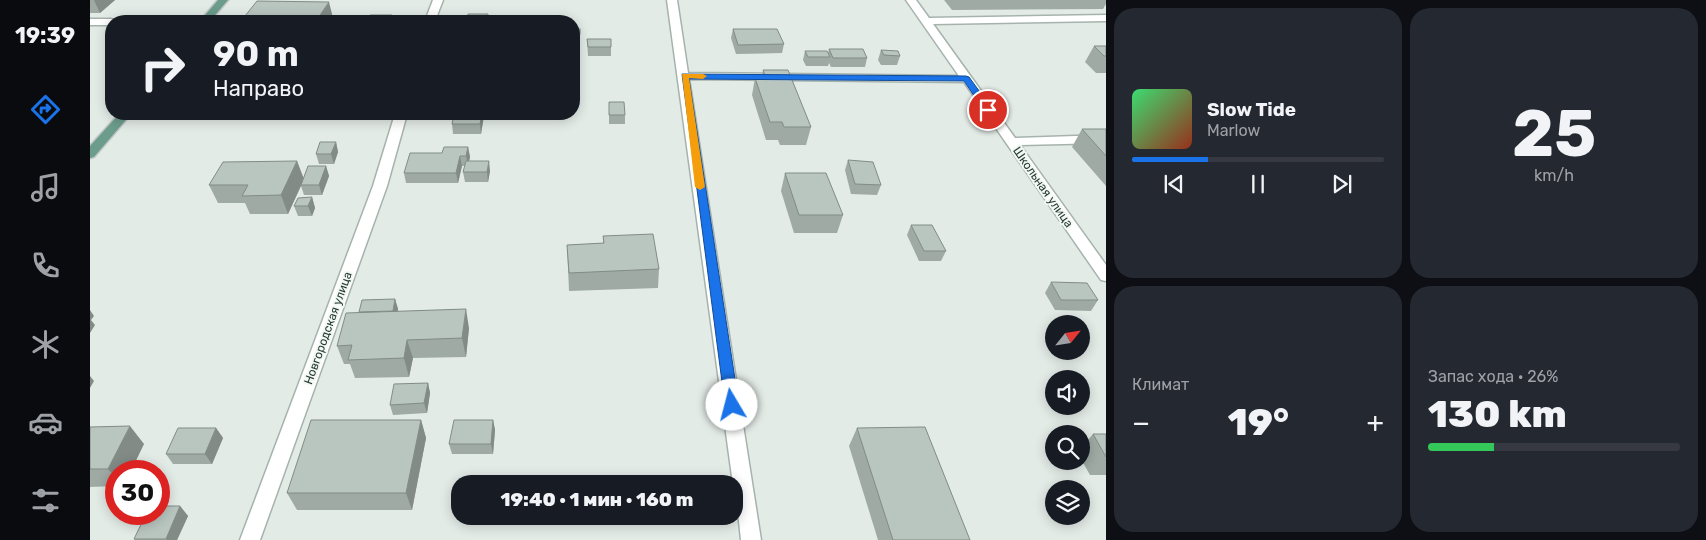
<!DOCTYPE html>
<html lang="ru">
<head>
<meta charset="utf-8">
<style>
	:root { --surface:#171b24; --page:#242831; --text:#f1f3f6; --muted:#9ea1a6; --line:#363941; --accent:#1a73e8 }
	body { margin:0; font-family:Rubik,sans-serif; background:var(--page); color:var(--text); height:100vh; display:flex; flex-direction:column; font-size:19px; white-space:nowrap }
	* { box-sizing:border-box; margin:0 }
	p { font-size:16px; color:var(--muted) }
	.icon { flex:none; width:28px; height:28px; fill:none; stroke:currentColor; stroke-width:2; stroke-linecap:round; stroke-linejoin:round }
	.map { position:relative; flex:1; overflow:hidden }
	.details { display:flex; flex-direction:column; gap:8px; padding:8px; background:#0d0f14; width:600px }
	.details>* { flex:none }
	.guide { position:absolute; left:15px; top:15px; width:475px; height:105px; border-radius:20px; box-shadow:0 2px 12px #0003; background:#171b24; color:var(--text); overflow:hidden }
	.needle { width:32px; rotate:60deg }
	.controls { position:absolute; left:955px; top:315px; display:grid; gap:10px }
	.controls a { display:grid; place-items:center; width:45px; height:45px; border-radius:50%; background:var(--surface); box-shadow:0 2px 12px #0003; font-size:25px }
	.speed { position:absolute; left:15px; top:460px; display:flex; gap:10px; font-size:25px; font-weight:700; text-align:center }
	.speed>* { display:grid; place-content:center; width:65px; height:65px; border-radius:50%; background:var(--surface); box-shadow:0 2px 12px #0003; line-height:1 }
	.speed .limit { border:8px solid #d22; background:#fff; color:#111 }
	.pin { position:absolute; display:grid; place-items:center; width:42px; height:42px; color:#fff; margin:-21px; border:2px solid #fff; border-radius:50%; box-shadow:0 1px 5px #0007 }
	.me { position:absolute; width:55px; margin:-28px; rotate:352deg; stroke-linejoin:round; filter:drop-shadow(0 0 4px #0008) }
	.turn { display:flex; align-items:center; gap:18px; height:105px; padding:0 25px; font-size:22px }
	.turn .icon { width:65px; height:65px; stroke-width:2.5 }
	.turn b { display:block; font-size:35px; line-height:42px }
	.big { font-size:38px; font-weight:800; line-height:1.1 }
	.details .card { flex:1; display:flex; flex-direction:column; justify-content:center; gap:8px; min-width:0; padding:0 18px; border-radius:20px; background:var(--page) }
	.details .dial { align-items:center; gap:0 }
	.dial b { font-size:65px; line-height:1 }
	.song { display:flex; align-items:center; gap:15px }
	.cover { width:60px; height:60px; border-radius:8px; background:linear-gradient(135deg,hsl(140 70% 55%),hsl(10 70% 35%)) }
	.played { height:5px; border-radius:2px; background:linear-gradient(90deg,var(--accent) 30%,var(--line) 30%) }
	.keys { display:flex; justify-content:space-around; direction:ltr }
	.heat { display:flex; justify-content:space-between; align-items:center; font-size:28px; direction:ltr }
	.charge { height:8px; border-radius:4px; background:linear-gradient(90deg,#34c759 26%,var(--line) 0) }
	.details .tiles { flex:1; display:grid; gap:8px; grid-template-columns:repeat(2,1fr) }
	.trip { position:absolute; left:361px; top:475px; width:292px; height:50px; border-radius:20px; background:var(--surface); box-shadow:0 2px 12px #0003; font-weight:800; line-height:50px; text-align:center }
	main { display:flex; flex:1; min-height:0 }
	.dock { display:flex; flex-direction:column; width:90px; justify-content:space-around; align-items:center; background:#090b0e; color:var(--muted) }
	.dock .icon { width:35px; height:35px }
	.dock .active { color:var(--accent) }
	.dock b { font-size:22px; color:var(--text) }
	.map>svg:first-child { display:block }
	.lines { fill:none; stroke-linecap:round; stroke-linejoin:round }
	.minor-casing { stroke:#a6b3ad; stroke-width:3 }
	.major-casing { stroke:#c2c8c6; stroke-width:3 }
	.minor { fill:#fff; fill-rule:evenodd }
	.major { fill:#6c9c8c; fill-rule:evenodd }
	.wall { fill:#9faaa5 }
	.shaded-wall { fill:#828b86 }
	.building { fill:#b9c6c0; stroke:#828b86 }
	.route { fill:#1a73e8; stroke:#114b97 }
	.slow { fill:#f59e0b }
	.labels { text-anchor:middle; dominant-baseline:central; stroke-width:4; stroke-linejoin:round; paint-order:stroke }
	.street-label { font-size:12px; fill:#253b33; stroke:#f3f8f5 }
</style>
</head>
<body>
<main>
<nav class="dock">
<b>19:39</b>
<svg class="icon active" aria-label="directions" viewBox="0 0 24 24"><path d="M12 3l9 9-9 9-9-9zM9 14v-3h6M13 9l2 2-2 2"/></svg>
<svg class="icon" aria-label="music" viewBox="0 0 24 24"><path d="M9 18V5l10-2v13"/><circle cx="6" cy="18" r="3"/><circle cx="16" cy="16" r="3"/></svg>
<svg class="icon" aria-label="phone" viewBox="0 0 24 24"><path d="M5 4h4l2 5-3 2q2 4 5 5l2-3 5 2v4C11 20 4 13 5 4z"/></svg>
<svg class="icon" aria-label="climate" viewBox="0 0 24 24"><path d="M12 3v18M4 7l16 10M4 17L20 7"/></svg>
<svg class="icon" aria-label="car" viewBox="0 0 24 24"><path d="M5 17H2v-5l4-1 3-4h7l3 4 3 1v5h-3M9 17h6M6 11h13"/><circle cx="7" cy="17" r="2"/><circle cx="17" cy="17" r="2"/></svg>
<svg class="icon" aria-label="filters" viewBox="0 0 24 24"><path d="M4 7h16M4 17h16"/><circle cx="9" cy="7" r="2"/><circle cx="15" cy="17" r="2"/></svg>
</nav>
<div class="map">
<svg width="1016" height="540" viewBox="0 0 1016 540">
	<rect width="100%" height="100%" fill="#e3ebe7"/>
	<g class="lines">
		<g class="minor-casing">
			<g id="minor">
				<polygon points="343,0 353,0 345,21 335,21"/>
				<polygon points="577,0 587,0 598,73 869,76 816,0 826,0 839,18 1016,15 1016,21 843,24 925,138 1016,135 1016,143 930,145 1016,265 1016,281 1011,280 874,82 599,79 671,540 651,540 645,484 643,484"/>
				<polygon points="0,19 21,19 25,21 21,21 21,25 0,25"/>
				<polygon points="305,114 317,114 297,186 170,540 150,540 283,186"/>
			</g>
		</g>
		<g class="major-casing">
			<g id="major">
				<polygon points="128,0 138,0 120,21 110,21"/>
				<polygon points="29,114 41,114 4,157 0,158 0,146"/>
			</g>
		</g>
		<use href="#minor" class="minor"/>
		<use href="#major" class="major"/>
	</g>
	<g class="wall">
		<polygon points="0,0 25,0 10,13 0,13"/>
		<polygon points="854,0 1016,0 1016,4 1013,9 862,10"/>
		<rect x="484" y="29" width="6" height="14"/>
		<polygon points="643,29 694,44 692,53 646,54 641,38"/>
		<polygon points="497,39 521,47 521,56 498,56"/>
		<polygon points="1004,46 1016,46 1016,73 1006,73 995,62"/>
		<polygon points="739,49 777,58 775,67 741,67 739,63 738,66 716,66 713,60 715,51 738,53"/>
		<polygon points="791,50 810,56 807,65 791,65 788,60"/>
		<polygon points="673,70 721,127 716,145 690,145 688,140 676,140 662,95 665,78 672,78"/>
		<polygon points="519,102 535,115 535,124 519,124"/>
		<polygon points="364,114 394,114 391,134 363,134 362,124"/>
		<polygon points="992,129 1016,129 1016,186 982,147"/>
		<polygon points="246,142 248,152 244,164 229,164 226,154"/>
		<polygon points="378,147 380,157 379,161 400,171 398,182 375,182 373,172 375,166 372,166 368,183 316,183 314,173 352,153"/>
		<polygon points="758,160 791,185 787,195 761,194 755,170"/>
		<polygon points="207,161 213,179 236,166 239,176 232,195 214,195 211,186 198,214 160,214 155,203 128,203 119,185"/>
		<polygon points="695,173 753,215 747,233 704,233 691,191"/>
		<polygon points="222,197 225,208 222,216 208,216 204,206"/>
		<polygon points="821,225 856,251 851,261 829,261 817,235"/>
		<polygon points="513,236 569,269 568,288 479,291 477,245 513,243"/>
		<polygon points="961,282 1008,300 1001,311 965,310 955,293"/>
		<polygon points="305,299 308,309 308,311 379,328 376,357 323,358 319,377 265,378 260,364 254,364 247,346 269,312"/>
		<polygon points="338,383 340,393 337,413 303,415 300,405"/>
		<polygon points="331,420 336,438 322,510 207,510 197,493"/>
		<polygon points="403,420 405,430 403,454 362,454 359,444"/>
		<polygon points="0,427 54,444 26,471 26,486 0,487"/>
		<polygon points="126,428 133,438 122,464 83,464 76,454"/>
		<polygon points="767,428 880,540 788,540 759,446"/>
		<polygon points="1003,434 1016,434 1016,475 1000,475 991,459 991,448"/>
		<polygon points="90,506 98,516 87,540 45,540 44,539"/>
	</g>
	<g class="shaded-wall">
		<polygon points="4,0 25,0 10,13"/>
		<polygon points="239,2 243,18 241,21 226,21"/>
		<polygon points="302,15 303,21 299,21"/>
		<polygon points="392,114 394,114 394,116 391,134 390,124"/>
		<polygon points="246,142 248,152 244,164 241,154"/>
		<polygon points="378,147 380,157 378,166 376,156"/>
		<polygon points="370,156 372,166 368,183 366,173"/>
		<polygon points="207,161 214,179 198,214 191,195"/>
		<polygon points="399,161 400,171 398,182 397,172"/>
		<polygon points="236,166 239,176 232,195 229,185"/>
		<polygon points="222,197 225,208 222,216 218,206"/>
		<polygon points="305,299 308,309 306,321 303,311"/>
		<polygon points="376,309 379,328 376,357 372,338"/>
		<polygon points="0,310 4,316 1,320 5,325 0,333"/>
		<polygon points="317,340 323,358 319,377 314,358"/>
		<polygon points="0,376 4,381 0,388"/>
		<polygon points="338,383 340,393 337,413 334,403"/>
		<polygon points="331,420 336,438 322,510 316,493"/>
		<polygon points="403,420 405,430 403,454 401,444"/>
		<polygon points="40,426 54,444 41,471 26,471 26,478 18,469"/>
		<polygon points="126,428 133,438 122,464 115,454"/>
		<polygon points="90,506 98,516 87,540 77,540 76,539"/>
	</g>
	<g class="building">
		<polygon points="167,1 239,2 226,21 151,21"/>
		<polygon points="378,14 398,14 398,18 419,18 419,21 357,21 357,19 377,19"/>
		<polygon points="280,15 302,15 299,21 277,21"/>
		<rect x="484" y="29" width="6" height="5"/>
		<polygon points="643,29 687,29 694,44 648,45"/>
		<polygon points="497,39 521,39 521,47 498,47"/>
		<polygon points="1004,46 1016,46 1016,56 1014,56"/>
		<polygon points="739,49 773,49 777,58 743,58"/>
		<polygon points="791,50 808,51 810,56 794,55"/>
		<polygon points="715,51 737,51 740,57 718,57"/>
		<polygon points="673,70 698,70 721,127 694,127 692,122 680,122 665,78 676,78"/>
		<polygon points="519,102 534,102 535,115 519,115"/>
		<polygon points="364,114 392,114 390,124 362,124"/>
		<polygon points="992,129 1016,129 1016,156"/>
		<polygon points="230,142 246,142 241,154 226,154"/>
		<polygon points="354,147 378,147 376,156 370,156 366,173 314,173 320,153 352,153"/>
		<polygon points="758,160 783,162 791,185 765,184"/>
		<polygon points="207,161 191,195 152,196 158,185 119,185 133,162"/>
		<polygon points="376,161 399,161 397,172 373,172"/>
		<polygon points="218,166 236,166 229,185 211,185"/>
		<polygon points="695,173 736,173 753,215 709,215"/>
		<polygon points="222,197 218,206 204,206 208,198"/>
		<polygon points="821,225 842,225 856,251 834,251"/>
		<polygon points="563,234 569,269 479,273 477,245 514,243 513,236"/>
		<polygon points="961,282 997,283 1008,300 971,300"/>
		<polygon points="305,299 303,311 269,312 272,300"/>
		<polygon points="376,309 372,338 317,340 314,358 258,360 262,345 247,346 256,313"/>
		<polygon points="338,383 334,403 300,405 304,384"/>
		<polygon points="221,420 331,420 316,493 197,493"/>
		<polygon points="364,420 403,420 401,444 359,444"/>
		<polygon points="40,426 18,469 0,469 0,427"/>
		<polygon points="835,427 880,540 803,540 767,428"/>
		<polygon points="88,428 126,428 115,454 76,454"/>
		<polygon points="1003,434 1016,434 1016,457"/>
		<polygon points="69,506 90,506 76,539 44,539 56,514 69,514"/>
	</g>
	<polygon class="route" points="592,74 876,76 879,77 903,110 895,112 874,81 599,79 649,405 647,409 642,410 637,409 635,405"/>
	<polygon class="slow" points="592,74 613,74 617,76 613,79 599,78 615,187 610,190 605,187"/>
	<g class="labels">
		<g class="street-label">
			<text transform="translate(953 187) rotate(55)">Школьная улица</text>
			<text transform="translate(238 328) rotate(-70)">Новгородская улица</text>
		</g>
	</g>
</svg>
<div class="controls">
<a><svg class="needle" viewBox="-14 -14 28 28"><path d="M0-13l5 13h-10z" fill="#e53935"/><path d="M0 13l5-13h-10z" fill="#9ea1a6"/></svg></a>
<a><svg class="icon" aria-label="sound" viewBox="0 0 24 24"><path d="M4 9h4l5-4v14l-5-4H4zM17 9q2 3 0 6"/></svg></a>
<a><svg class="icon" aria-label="search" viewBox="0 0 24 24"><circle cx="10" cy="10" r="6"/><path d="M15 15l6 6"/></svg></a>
<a><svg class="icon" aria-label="layers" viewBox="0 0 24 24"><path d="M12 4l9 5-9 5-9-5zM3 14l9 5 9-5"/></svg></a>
</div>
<div class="speed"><div class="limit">30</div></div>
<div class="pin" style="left:898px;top:110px;background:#d93025"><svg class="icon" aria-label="arrive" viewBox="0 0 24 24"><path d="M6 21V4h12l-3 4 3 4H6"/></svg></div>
<svg class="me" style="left:642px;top:405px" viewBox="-20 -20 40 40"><circle r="19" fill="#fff"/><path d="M0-13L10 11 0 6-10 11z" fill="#1a73e8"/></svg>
<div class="trip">19:40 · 1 мин · 160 m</div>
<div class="guide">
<div class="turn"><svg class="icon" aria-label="right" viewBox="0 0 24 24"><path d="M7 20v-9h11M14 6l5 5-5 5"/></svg><div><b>90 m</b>Направо</div></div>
</div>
</div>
<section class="details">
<div class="tiles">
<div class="card">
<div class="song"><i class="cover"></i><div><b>Slow Tide</b><p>Marlow</p></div></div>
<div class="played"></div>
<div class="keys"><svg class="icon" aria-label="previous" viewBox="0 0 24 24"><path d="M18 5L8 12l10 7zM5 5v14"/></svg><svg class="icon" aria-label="pause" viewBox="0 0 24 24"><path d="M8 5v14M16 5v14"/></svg><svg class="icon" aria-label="next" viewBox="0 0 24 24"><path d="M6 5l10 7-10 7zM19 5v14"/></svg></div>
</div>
<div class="card dial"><b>25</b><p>km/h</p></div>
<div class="card"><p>Климат</p>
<div class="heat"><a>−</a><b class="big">19°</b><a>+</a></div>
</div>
<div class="card"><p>Запас хода · 26%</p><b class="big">130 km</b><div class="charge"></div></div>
</div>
</section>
</main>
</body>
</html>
